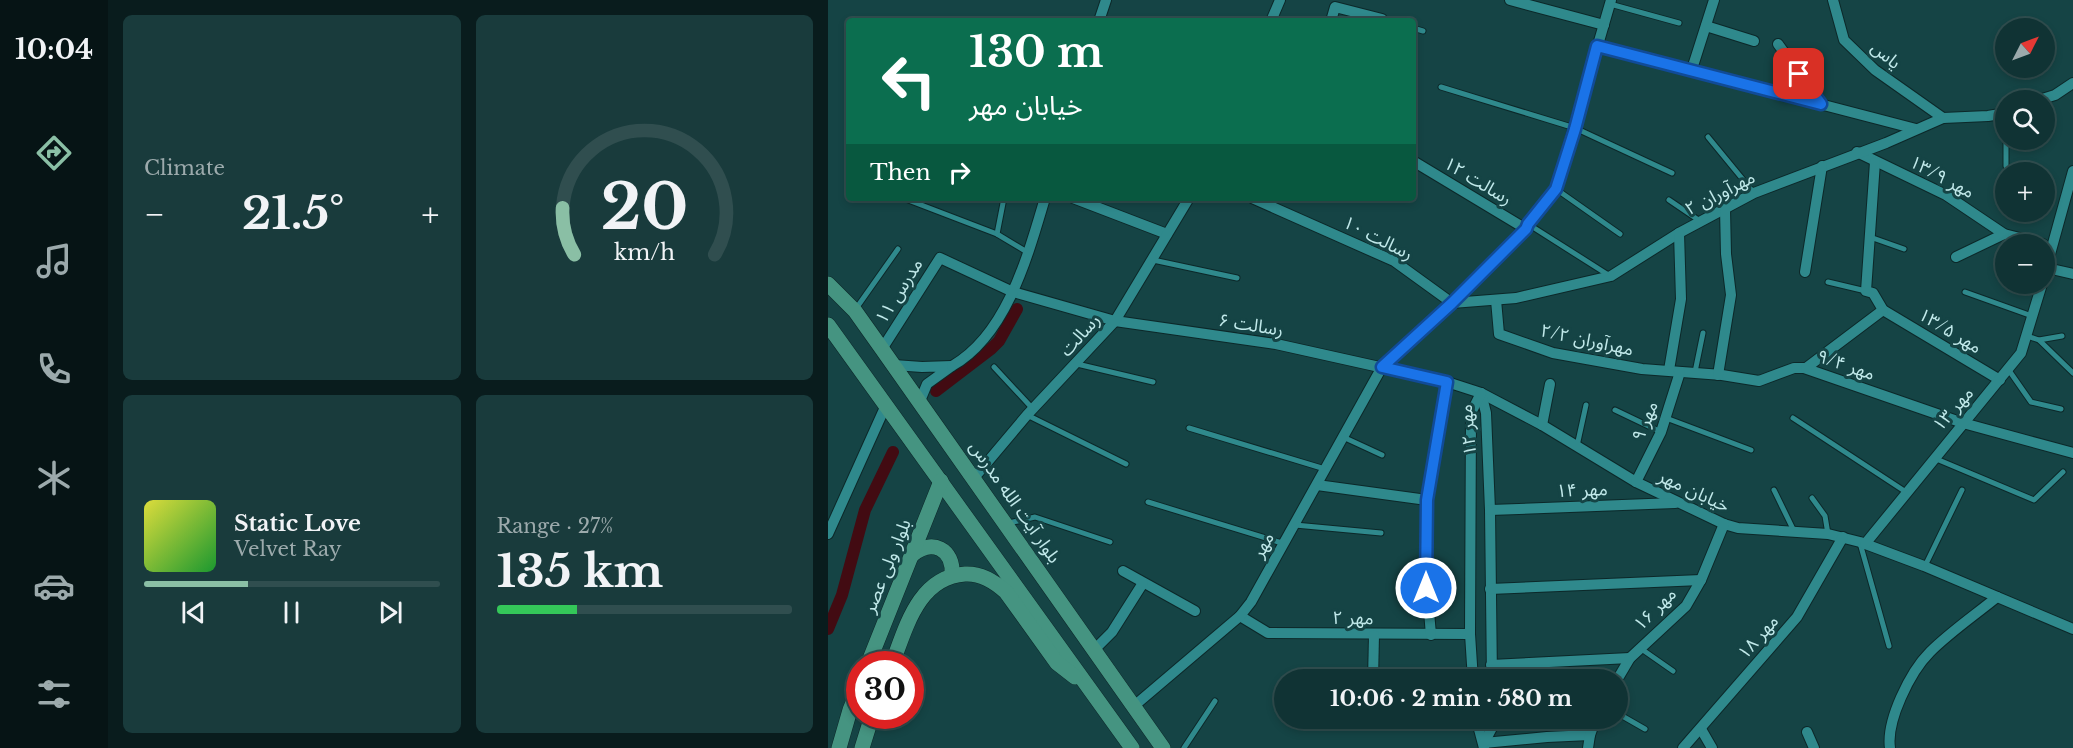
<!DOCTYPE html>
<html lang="en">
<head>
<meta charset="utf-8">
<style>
	:root { --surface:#103334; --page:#193b3c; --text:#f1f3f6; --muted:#9caaac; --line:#304e4f; --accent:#8abfa5 }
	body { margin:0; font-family:"Libre Baskerville","Noto Sans Arabic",serif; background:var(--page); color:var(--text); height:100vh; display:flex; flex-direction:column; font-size:22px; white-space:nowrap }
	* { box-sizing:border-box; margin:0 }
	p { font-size:20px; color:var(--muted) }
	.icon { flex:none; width:33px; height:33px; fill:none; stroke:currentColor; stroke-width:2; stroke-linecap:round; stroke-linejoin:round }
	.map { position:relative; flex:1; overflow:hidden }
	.details { display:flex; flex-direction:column; gap:15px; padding:15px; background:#091c1d; width:720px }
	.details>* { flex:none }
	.hud { position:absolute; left:18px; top:18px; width:570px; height:183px; border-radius:6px; box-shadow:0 3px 9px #0003,0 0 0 2px var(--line); background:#0b6e4f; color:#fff; overflow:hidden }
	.needle { width:39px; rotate:48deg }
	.fabs { position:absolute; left:1167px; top:18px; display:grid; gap:12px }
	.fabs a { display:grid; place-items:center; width:60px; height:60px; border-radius:50%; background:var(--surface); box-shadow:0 3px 9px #0003,0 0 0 2px var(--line); font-size:30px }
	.speed { position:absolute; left:18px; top:651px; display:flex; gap:12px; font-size:30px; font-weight:700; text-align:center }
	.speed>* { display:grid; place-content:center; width:78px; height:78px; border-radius:50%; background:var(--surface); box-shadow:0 3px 9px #0003,0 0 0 2px var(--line); line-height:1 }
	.speed .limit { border:9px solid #d22; background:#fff; color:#111 }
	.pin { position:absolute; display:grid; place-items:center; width:51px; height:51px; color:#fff; margin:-26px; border-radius:12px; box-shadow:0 3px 9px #0006 }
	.me { position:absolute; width:66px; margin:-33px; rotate:0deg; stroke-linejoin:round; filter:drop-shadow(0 0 4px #0008) }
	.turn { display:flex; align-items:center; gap:21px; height:126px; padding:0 24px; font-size:27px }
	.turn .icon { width:78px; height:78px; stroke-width:2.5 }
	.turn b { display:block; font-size:42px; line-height:51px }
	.then { display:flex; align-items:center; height:57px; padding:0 24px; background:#0003; gap:12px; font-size:22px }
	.big { font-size:45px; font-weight:700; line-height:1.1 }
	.details .widget { flex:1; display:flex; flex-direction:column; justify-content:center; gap:9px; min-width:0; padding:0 21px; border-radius:9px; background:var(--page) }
	.details .dial { align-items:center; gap:0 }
	.dial svg { height:156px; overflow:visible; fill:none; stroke:var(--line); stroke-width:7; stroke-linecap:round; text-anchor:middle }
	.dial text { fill:var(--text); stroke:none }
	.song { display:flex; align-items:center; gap:18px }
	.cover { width:72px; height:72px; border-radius:9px; background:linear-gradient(135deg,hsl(60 70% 55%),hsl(130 70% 35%)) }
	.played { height:6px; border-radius:3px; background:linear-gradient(90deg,var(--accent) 35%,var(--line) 35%) }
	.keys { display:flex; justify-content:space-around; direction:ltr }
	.heat { display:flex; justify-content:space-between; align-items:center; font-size:33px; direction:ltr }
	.charge { height:9px; border-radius:4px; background:linear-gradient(90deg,#34c759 27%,var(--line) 0) }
	.details .tiles { flex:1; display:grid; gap:15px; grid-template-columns:repeat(2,1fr) }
	.trip { position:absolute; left:446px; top:669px; width:354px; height:60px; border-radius:30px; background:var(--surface); box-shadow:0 3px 9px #0003,0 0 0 2px var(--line); font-weight:700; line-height:60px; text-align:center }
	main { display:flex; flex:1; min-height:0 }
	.tabs { display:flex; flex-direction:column; width:108px; justify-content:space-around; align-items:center; background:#061415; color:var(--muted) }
	.tabs .icon { width:42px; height:42px }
	.tabs .selected { color:var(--accent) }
	.tabs b { font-size:27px; color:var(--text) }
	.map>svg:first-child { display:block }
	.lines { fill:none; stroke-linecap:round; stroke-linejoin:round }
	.canal { stroke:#420b12; stroke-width:12 }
	.lane-casing { stroke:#0c2829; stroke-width:7 }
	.street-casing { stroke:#0c2829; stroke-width:12 }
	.secondary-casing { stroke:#0c2829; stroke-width:16 }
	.lane { stroke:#2f898c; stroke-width:5 }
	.street { stroke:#2f898c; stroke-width:10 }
	.secondary { stroke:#459481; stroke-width:15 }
	.route-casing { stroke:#114b97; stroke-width:15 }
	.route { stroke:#1a73e8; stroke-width:10 }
	.labels { text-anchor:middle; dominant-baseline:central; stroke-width:6; stroke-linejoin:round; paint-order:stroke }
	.street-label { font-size:18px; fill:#c1e9ea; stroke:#154445 }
</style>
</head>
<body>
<main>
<nav class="tabs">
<b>10:04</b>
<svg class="icon selected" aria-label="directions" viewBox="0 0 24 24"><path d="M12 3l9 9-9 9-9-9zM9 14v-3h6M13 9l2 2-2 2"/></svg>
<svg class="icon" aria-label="music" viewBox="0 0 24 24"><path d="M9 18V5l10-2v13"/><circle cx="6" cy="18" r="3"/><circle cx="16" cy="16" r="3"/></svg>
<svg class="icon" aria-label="phone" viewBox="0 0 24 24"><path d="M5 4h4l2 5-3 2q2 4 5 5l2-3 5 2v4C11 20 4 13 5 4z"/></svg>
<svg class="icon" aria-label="climate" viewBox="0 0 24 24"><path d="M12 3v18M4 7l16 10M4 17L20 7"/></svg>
<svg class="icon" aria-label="car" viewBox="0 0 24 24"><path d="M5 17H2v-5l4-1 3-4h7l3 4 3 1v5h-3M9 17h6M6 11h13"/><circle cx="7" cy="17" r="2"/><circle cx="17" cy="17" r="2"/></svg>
<svg class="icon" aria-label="filters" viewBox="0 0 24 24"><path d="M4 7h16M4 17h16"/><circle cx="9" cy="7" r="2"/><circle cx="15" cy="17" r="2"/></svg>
</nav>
<section class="details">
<div class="tiles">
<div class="widget"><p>Climate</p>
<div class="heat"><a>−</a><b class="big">21.5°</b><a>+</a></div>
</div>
<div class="widget dial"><svg viewBox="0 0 100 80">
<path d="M14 69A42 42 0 1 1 86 69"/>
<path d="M14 69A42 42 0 0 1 8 45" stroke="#8abfa5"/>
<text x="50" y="56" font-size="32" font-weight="700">20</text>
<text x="50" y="72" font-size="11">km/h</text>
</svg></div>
<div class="widget">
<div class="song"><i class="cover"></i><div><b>Static Love</b><p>Velvet Ray</p></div></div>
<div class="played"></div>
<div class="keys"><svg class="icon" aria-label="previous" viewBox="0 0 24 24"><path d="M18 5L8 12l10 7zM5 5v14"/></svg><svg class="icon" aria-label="pause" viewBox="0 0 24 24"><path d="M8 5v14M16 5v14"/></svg><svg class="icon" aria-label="next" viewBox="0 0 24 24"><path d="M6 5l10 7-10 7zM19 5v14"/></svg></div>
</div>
<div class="widget"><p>Range · 27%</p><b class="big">135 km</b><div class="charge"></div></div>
</div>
</section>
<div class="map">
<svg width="1245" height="748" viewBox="0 0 1245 748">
	<rect width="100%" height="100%" fill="#154445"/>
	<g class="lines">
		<g class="canal">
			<polyline points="108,391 163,349 171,341 189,309"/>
			<polyline points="0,629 14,595 37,510 65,452"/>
		</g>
		<g class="lane-casing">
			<g id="lane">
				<polyline points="782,4 851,23"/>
				<polyline points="585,28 595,31"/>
				<polyline points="613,87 747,128 844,173"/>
				<polyline points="880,137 926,193"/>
				<polyline points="1178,166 1178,140"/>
				<polyline points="728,189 792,234"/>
				<polyline points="75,198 169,234 199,252"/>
				<polyline points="841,200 872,221"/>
				<polyline points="700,224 782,276"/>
				<polyline points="169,234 176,198"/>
				<polyline points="1042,237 1076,249"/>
				<polyline points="325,260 409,278"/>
				<polyline points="1000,282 1038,291"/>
				<polyline points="1137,292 1204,316"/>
				<polyline points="27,310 70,249"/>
				<polyline points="1199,336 1211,340 1245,373"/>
				<polyline points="1211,340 1234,336"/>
				<polyline points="249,364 325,382"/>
				<polyline points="166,367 205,409"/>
				<polyline points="1180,369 1203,402 1233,409"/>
				<polyline points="867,372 875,333"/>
				<polyline points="787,410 833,432"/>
				<polyline points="199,415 298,464"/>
				<polyline points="838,418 923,450"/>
				<polyline points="965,418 1078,492"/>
				<polyline points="361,428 497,469"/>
				<polyline points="515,437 554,455"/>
				<polyline points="749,446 758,405"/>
				<polyline points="1106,458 1206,500 1235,472"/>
				<polyline points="946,490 966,531"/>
				<polyline points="984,498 997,516 1000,534"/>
				<polyline points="320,502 454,543"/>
				<polyline points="181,523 207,517 282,542"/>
				<polyline points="467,525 553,533"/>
				<polyline points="1032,543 1061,646"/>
				<polyline points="1097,566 1134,490"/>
				<polyline points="812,648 845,671"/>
				<polyline points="789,713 817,729"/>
				<polyline points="356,748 387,701"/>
			</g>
		</g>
		<g class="street-casing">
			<g id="street">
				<polyline points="682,0 776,25"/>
				<polyline points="1005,0 1016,40 1047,70 1115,118"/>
				<polyline points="271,21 278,0"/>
				<polyline points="443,21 452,0"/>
				<polyline points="503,21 507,7 554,19"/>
				<polyline points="878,26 926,41"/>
				<polyline points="950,44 993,104"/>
				<polyline points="769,46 1088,129"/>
				<polyline points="864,69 886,0"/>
				<polyline points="1211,100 1227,95 1245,83"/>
				<polyline points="1029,152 1118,195 1176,234 1215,244"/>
				<polyline points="585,161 698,229"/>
				<polyline points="1047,162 1038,291 1045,293 1055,310 1172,380"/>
				<polyline points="245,198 339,234"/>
				<polyline points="424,198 566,261 624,303 688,298 783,276 851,233 926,193 1058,143 1115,118 1160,116 1178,113"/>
				<polyline points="1128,257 1176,234"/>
				<polyline points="1219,268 1245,274"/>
				<polyline points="977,272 994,166"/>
				<polyline points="1216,276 1245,171"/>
				<polyline points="668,300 671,334 725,353 814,369 894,375 931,381 966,368 976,368 1135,423 1245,453"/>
				<polyline points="54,349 112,258 185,292 287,321 448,344 619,382 653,393 714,425 808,482 896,524 910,528 1000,534 1032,542 1096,566 1245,629"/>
				<polyline points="66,365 94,367 124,366 99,384 92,401"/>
				<path d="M 124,366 C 179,335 200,255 217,198"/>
				<polyline points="978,368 1055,310"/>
				<polyline points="841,370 853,299 851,233"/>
				<polyline points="890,375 903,295 898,254 897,209"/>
				<polyline points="653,393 658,413 662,510 664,680"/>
				<polyline points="714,425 722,384"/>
				<polyline points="146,478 199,415 287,321 361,198"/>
				<polyline points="808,482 833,432 852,372"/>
				<polyline points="489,485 599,500"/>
				<polyline points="662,510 847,503"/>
				<polyline points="0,534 58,405"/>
				<polyline points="1037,544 1193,353 1214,284"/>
				<polyline points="295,571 367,611"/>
				<polyline points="662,589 873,580"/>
				<polyline points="412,616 440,633 642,634"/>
				<polyline points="603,635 599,588 599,500 619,382"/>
				<polyline points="266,650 284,632 315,583"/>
				<polyline points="663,665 802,658"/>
				<polyline points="545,680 546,635"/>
				<polyline points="645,680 642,634 643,413 653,393"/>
				<polyline points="789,680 802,658 858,606 873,580 896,524"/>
				<polyline points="306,706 412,616 423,602 554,367 624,303 698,229 700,224 728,189 783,0"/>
				<polyline points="648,718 656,748"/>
				<polyline points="873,729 884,748"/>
				<polyline points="979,732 986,748"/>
				<polyline points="656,743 719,737 762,735"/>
				<polyline points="656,743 665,726 665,718"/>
				<polyline points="760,748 762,735 768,718"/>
				<polyline points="855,748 969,617 1015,537"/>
				<path d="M 1062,748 C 1058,721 1082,672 1102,652 C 1122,632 1147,615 1169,597"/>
			</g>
		</g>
		<g class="secondary-casing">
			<g id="secondary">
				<polyline points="0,284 27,311 54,349 335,748"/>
				<polyline points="0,325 304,748"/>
				<path d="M 84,555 C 104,538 126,549 124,575"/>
				<polyline points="40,664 113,481"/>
				<path d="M 64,664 C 78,628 90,577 137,574 C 153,573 166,581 178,592 L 229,663 L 247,677"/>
				<polyline points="11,748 22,710 32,686"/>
				<polyline points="34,748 44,716"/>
			</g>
		</g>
		<use href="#lane" class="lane"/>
		<use href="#street" class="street"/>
		<use href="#secondary" class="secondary"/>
	</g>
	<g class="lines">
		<g class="route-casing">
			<polyline id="route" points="598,588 599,500 619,382 554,367 624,303 698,229 700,224 728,189 747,129 769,46 993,104 971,74"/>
		</g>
		<use href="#route" class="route"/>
	</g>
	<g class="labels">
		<g class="street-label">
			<text transform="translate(1058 55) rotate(40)">یاس</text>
			<text transform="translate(1114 177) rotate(28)">مهر ۱۳/۹</text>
			<text transform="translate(650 181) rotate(31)">رسالت ۱۲</text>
			<text transform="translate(892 193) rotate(-27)">مهرآوران ۲</text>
			<text transform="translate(550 238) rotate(27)">رسالت ۱۰</text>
			<text transform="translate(71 291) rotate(-58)">مدرس ۱۱</text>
			<text transform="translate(423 325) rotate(9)">رسالت ۶</text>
			<text transform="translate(1122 331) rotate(31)">مهر ۱۳/۵</text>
			<text transform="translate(252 335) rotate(-48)">رسالت</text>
			<text transform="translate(759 340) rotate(12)">مهرآوران ۲/۲</text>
			<text transform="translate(1018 365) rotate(19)">مهر ۹/۴</text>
			<text transform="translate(1125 409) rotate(-49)">مهر ۱۳</text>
			<text transform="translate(817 421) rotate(-68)">مهر ۹</text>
			<text transform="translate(640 430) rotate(-95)">مهر ۱۲</text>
			<text transform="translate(754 490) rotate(-2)">مهر ۱۴</text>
			<text transform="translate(866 491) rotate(25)">خیابان مهر</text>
			<text transform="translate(187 502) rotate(55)">بلوار آیت الله مدرس</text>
			<text transform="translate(435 545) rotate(-61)">مهر</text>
			<text transform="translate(59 566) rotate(-68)">بلوار ولی عصر</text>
			<text transform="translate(827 609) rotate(-45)">مهر ۱۶</text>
			<text transform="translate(525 618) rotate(1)">مهر ۲</text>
			<text transform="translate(930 637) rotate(-49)">مهر ۱۸</text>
		</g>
	</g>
</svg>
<div class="fabs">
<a><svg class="needle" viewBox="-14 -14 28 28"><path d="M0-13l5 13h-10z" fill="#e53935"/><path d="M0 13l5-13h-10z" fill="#9caaac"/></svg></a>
<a><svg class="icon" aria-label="search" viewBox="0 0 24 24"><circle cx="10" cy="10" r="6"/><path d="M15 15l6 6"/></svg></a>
<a>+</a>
<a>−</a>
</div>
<div class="speed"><div class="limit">30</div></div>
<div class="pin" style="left:971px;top:74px;background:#d93025"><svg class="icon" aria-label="arrive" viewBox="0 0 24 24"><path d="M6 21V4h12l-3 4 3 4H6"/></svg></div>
<svg class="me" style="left:598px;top:588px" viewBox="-20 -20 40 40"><circle r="17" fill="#1a73e8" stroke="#fff" stroke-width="3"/><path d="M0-11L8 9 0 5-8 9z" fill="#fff"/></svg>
<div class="trip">10:06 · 2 min · 580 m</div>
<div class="hud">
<div class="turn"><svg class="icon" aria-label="left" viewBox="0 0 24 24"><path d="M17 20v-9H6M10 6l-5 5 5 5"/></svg><div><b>130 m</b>خیابان مهر</div></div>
<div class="then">Then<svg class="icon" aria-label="right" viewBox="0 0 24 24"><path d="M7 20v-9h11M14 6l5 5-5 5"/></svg></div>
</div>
</div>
</main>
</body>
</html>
